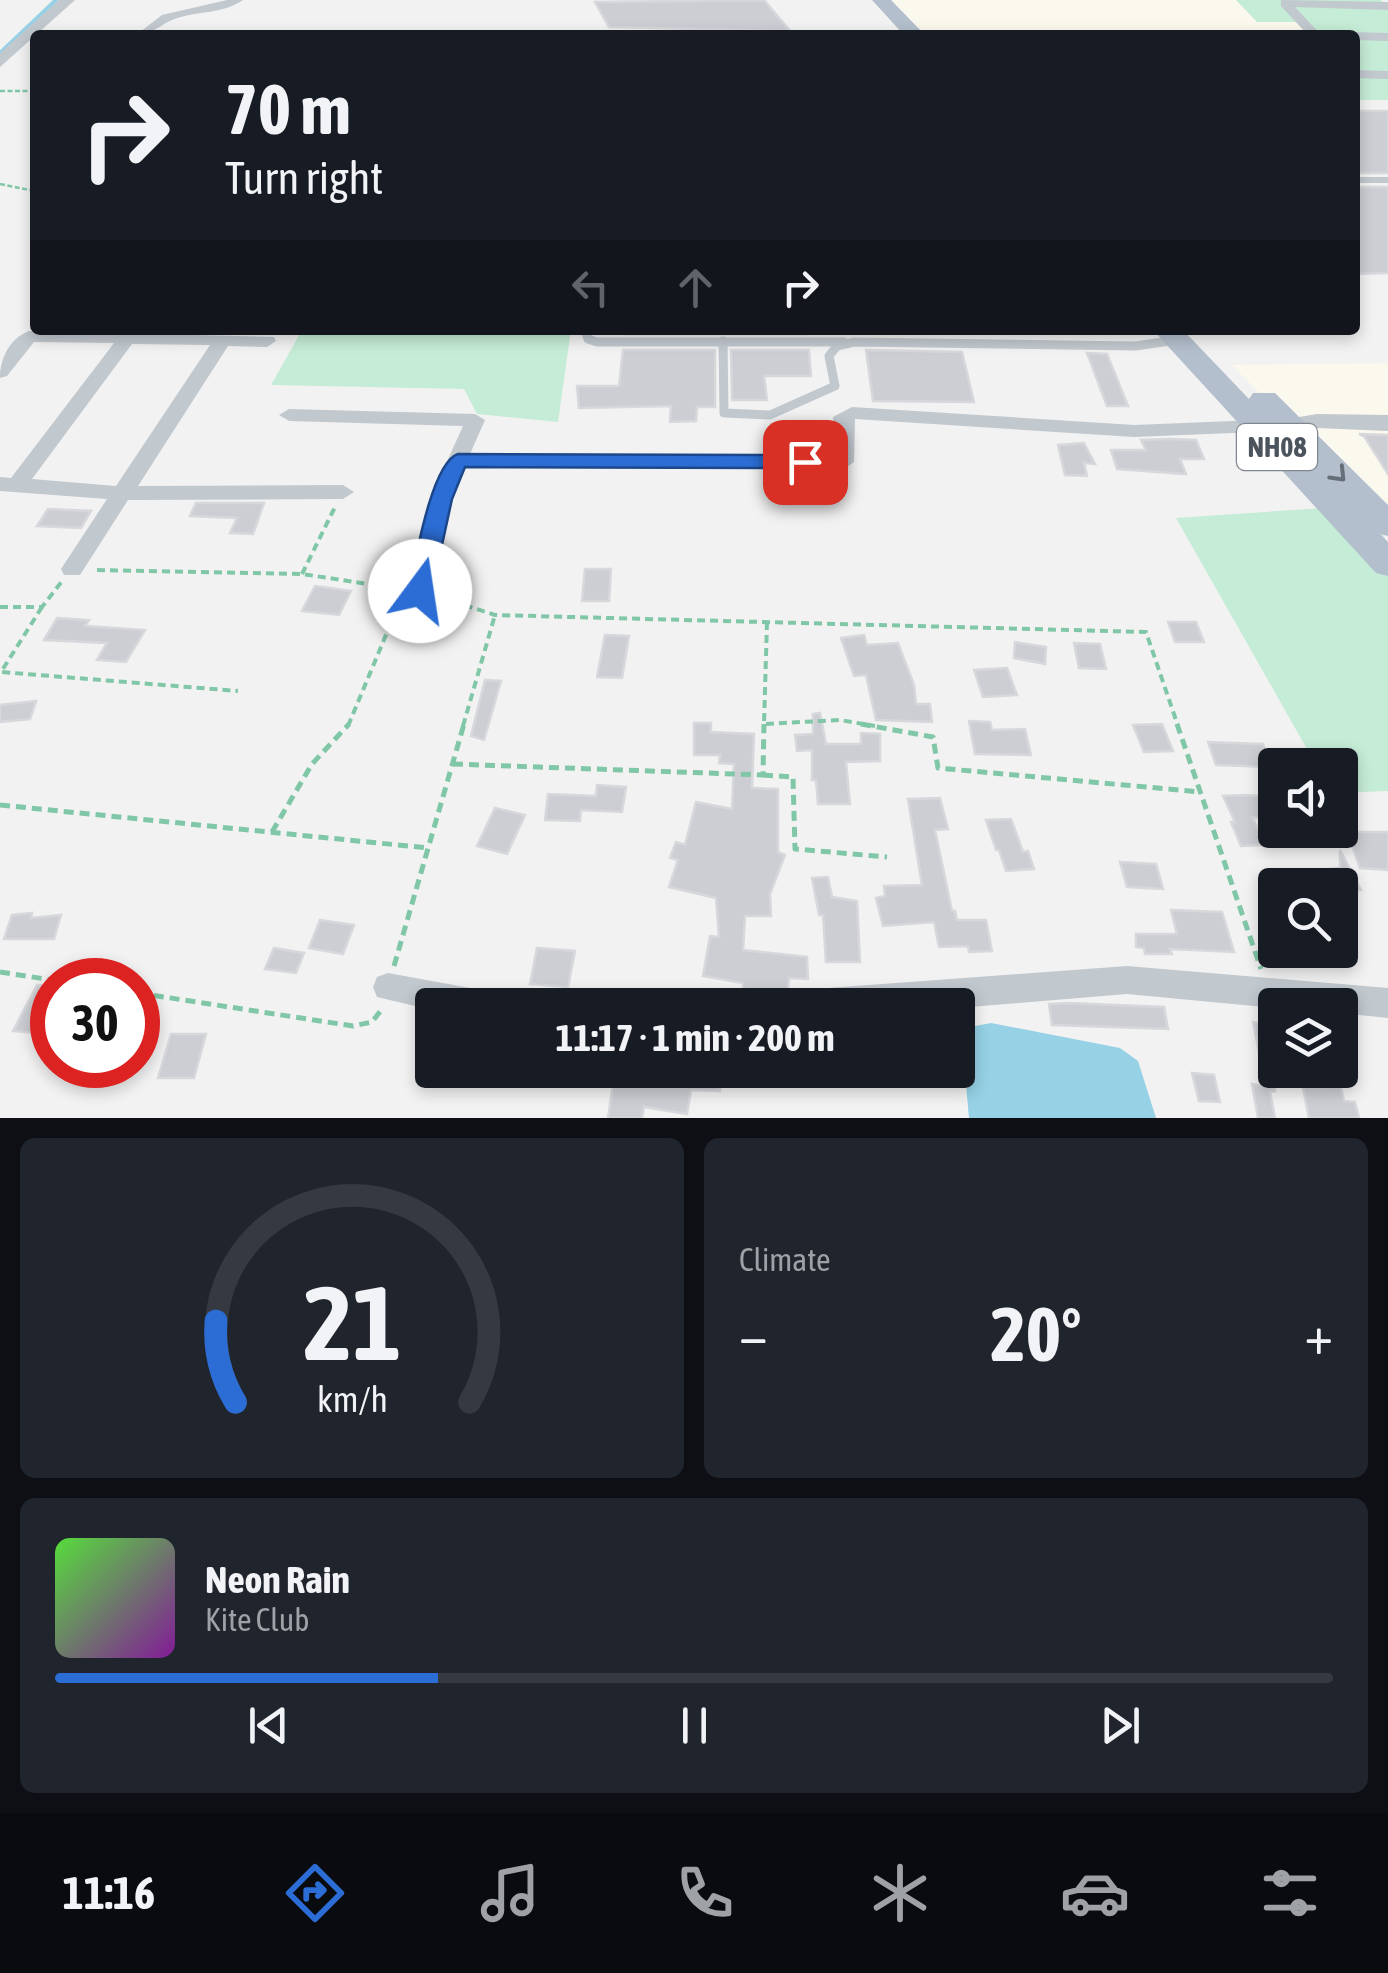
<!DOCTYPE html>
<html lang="en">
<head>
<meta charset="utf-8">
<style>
	:root { --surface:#171b24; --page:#20242c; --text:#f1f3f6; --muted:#9ea1a6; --line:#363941; --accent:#2b6dd4 }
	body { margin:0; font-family:"Asap Condensed",sans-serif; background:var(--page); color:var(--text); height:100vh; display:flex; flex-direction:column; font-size:38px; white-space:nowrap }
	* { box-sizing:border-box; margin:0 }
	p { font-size:32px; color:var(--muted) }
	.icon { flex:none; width:55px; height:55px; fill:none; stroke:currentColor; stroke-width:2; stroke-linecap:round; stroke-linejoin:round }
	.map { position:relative; height:1118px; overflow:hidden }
	.side { display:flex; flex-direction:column; gap:20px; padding:20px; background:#0d0f14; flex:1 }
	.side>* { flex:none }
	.banner { position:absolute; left:30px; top:30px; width:1330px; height:305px; border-radius:10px; box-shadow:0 5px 15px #0003; background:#171b24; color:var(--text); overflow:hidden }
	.buttons { position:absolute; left:1258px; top:748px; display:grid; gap:20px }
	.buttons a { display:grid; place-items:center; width:100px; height:100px; border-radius:10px; background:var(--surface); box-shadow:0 5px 15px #0003; font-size:50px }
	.speed { position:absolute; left:30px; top:958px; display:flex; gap:20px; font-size:50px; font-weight:700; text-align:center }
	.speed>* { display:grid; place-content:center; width:130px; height:130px; border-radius:50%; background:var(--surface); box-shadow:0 5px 15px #0003; line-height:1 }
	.speed .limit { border:15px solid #d22; background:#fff; color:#111 }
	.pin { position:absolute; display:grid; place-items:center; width:85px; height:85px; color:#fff; margin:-42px; border-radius:20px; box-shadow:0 5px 15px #0006 }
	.me { position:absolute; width:110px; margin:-55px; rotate:14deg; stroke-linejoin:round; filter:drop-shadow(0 0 8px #0008) }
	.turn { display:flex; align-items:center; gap:35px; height:210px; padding:0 30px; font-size:45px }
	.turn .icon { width:130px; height:130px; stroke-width:2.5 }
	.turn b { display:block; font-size:70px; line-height:85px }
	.lanes { display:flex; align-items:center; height:95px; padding:0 30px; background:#0003; justify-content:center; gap:50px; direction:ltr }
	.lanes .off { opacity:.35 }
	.big { font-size:75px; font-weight:700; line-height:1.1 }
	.side .card { flex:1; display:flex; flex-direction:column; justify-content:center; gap:15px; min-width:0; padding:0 35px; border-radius:15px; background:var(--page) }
	.side .dial { align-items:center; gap:0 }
	.dial svg { height:260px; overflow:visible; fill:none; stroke:var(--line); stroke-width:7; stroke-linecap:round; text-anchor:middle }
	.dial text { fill:var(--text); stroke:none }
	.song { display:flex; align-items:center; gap:30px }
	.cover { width:120px; height:120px; border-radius:15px; background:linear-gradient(135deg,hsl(110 70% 55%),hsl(290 70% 35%)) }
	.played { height:10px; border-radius:5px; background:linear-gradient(90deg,var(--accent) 30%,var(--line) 30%) }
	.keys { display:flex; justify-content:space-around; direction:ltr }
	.heat { display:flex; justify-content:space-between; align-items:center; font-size:55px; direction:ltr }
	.side .tiles { flex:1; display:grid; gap:20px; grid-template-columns:1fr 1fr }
	.card:last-child { grid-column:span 2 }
	.trip { position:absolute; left:415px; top:988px; width:560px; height:100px; border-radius:10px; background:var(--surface); box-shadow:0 5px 15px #0003; font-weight:700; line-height:100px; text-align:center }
	.tabs { display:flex; height:160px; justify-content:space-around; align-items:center; background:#090b0e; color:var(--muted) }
	.tabs .icon { width:70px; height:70px }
	.tabs .current { color:var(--accent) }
	.tabs b { font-size:45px; color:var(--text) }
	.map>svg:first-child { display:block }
	.commercial { fill:#fbf8ee }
	.green { fill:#c5ecd6 }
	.water { fill:#96d1e5 }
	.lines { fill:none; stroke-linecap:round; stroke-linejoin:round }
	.stream { stroke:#96d1e5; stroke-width:4 }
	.building { fill:#ccced3; stroke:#d6d8dc; stroke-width:2.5 }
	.path-far2 { stroke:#80c7a7; stroke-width:2.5; stroke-dasharray:5 2.5; stroke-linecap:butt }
	.path-far1 { stroke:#80c7a7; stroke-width:4; stroke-dasharray:8 5; stroke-linecap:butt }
	.path { stroke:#80c7a7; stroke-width:5; stroke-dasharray:10 6; stroke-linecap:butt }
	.service-far1 { stroke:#c1c8ce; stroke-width:6 }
	.service { stroke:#c1c8ce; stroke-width:9 }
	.minor { fill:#c1c8ce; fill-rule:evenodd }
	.tertiary { fill:#c1c8ce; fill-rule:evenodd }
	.primary { fill:#b4bfcd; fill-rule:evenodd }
	.oneway { stroke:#656f79 }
	.route { fill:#2b6dd4; stroke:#1c478a; stroke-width:2.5 }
	.labels { text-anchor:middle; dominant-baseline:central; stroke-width:8; stroke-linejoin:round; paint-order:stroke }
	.shield { fill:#fff; stroke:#81878e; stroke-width:2.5 }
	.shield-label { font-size:28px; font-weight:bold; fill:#4b545d }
</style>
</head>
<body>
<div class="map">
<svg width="1388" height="1118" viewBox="0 0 1388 1118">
	<rect width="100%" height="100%" fill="#f3f2f2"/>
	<g class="commercial">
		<polygon points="878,0 1236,0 1257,22 1303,22 1315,35 915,35"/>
		<polygon points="1388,363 1388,525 1232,365"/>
	</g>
	<g class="green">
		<polygon points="1236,0 1381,0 1388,9 1388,100 1355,100 1355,35 1315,35 1302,22 1257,22"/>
		<polygon points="302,330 571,330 558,422 477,414 464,389 271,385"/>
		<polygon points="1367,505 1388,544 1388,791 1340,793 1340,765 1316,765 1176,518"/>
	</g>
	<polygon class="water" points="991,1023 1120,1048 1138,1061 1156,1118 969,1118 962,1041 965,1028"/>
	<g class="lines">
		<polyline class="stream" points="0,53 56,0"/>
	</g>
	<g class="building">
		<polygon points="764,0 790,31 609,27 595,2"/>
		<rect x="1355" y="111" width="33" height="62"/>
		<polygon points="1355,187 1388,187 1388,273 1355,274"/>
		<rect x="625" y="330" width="182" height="4"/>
		<polygon points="623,350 715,350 715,407 697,407 696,421 670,422 671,406 579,408 577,386 619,386"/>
		<polygon points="731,350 809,350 811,376 764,376 767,400 732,400"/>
		<polygon points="866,350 962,352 974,402 873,401"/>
		<polygon points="1087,353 1107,354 1128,406 1107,406"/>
		<polygon points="1359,434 1388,435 1388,474 1364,436"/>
		<polygon points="1172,439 1196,440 1204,459 1180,459 1186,474 1117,469 1111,450 1146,450 1141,440"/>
		<polygon points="1084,443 1095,464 1084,463 1087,476 1065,475 1058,445"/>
		<polygon points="196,503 264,503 253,534 230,533 237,518 190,516"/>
		<polygon points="48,509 91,511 81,528 37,526"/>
		<polygon points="585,569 611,569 609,601 582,601"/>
		<polygon points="315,586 351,591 339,615 302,611"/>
		<polygon points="57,618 89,620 85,626 145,630 126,662 97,660 107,643 44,640"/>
		<polygon points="1168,622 1196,622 1204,642 1175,642"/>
		<polygon points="605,635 629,636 622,678 597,677"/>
		<polygon points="864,635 867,645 898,643 914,685 916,704 930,704 932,722 876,720 866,675 854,676 841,638"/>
		<polygon points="1015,642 1046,647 1045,664 1014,658"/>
		<polygon points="1074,643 1100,644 1106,669 1079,668"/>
		<polygon points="1007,668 1017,695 983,697 974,670"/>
		<polygon points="485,680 501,681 484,740 471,736"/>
		<polygon points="36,701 30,719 0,722 0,705"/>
		<polygon points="820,713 826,744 861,744 861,733 880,734 880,761 846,762 850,804 818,804 816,780 812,780 812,750 797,751 795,735 813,734 813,714"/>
		<polygon points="969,721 990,722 992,730 1025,729 1031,755 975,754"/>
		<polygon points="694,723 711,723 711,732 754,734 752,788 778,789 778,852 785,855 770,894 771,916 745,916 743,950 807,957 808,979 789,978 787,993 761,992 761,1000 743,1000 743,983 703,976 710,936 719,937 716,898 669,887 678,860 670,858 676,842 685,845 696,802 732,809 734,764 719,763 720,755 694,755"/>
		<polygon points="1162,724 1173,751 1144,752 1133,725"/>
		<polygon points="1208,742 1263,744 1272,767 1216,765"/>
		<polygon points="597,785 626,787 622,812 581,810 580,821 545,820 548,794 596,796"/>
		<polygon points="1246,795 1275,797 1275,819 1252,817 1265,845 1241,846 1231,822 1235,822 1223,796"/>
		<polygon points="940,798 948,829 935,830 952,911 955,911 957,920 986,920 992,951 969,952 968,946 939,947 934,922 883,926 876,898 885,896 884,886 922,885 908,799"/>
		<polygon points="495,808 525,815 507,854 477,846"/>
		<polygon points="1011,819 1023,852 1028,851 1034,869 1006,871 999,850 996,850 986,820"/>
		<polygon points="1347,832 1388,832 1388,870 1360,868"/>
		<polygon points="1340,850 1358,885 1361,890 1340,892 1340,885 1326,885 1319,870 1340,868"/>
		<polygon points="1120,862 1156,864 1163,889 1127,887"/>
		<polygon points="828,877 832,897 857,901 860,962 826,962 823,915 819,915 812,878"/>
		<polygon points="1171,910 1222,912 1234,952 1170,949 1172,954 1145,954 1144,948 1136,947 1136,934 1177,934"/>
		<polygon points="32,913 31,918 61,915 54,939 4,939 12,915"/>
		<polygon points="320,920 354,925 343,954 309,948"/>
		<polygon points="274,948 304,953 296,973 265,969"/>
		<polygon points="537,948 575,951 568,987 530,984"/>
		<polygon points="37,985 52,986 52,1021 46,1034 13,1031"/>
		<polygon points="1069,1003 1164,1007 1168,1029 1052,1025 1049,1004"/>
		<polygon points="1253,1022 1275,1025 1275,1091 1270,1092 1275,1118 1258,1118 1252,1084 1266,1086"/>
		<polygon points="171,1034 206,1034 194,1078 158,1078"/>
		<polygon points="615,1070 721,1070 720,1091 691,1090 687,1114 644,1107 642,1118 608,1118"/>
		<polygon points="1192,1073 1214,1075 1220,1102 1199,1101"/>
		<polygon points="1301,1078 1340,1083 1344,1101 1355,1102 1359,1118 1309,1118"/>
	</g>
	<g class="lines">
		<g class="path-far2">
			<polyline points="0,91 35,91"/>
			<polyline points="0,184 35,191"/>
		</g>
		<g class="path-far1">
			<polyline points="97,570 302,574 401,589"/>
			<polyline points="302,574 335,507"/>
			<polyline points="440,597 495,615 1146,632 1178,726"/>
			<polyline points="0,607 42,607 63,580"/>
			<polyline points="42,607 1,672 238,691"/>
			<polyline points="767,622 764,724 840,720 875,726"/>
			<polyline points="348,726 401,599"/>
			<polyline points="463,726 495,615"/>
		</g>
		<g class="path">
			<polyline points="861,724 933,737 938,768 1201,792"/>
			<polyline points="1177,724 1261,969"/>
			<polyline points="453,764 763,775 764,724"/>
			<polyline points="763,775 793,777 795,849 887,857"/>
			<polyline points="0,805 428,848"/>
			<polyline points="272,832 312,764 349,724"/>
			<polyline points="394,966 464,724"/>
			<polyline points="0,972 52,980"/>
			<polyline points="138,993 353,1026 372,1022 382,1009"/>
		</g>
		<polyline class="service-far1" points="1355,180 1388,180"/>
		<g class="service">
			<polyline points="585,330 588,339 597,342 844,342"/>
			<polyline points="723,341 724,413 770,415 835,386 829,356 837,346 854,342 1135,346 1177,340"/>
		</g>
		<g class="minor">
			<path d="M 227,0 L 243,0 C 222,15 196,10 172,20 C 158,26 152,35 136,35 L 162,15 Z"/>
			<polygon points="1281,0 1388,2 1388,10 1295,7 1321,35 1308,35 1281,6"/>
			<polygon points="1355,32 1388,33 1388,41 1355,40 1355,35 1349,35"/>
			<polygon points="1355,70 1388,71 1388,79 1355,78"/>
			<path d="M 29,331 L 274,337 L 276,341 L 267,347 L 228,346 L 138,486 L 343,485 L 354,492 L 343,499 L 128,500 L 80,575 L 64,575 L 61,569 L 107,499 L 0,491 L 0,477 L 11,478 L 114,343 L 34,342 L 7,376 L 0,378 C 0,358 10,338 29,331 ZM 132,344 L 210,345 L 116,486 L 32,479 Z"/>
			<polygon points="852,407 1134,425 1257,420 1267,426 1257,432 1134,437 855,419 854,462 844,469 465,468 452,499 432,591 420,599 408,591 430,499 463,426 289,421 279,415 289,409 475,414 485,420 470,454 834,455 833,417"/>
			<polygon points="1127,966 1388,988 1388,1018 1340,1013 1340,1005 1275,1008 1127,994 958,1008 786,1005 790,995 801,990"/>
			<polygon points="388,973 481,990 492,995 496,1005 432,1005 432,1010 377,997 373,987 377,977"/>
		</g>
		<g class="tertiary">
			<polygon points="59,0 75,0 0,67 0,53"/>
			<polygon points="1317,414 1388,415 1388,431 1317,428 1290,433 1278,425 1281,420"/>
		</g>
		<g class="primary">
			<polygon points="872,0 891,0 925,35 904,35"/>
			<polygon points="1153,330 1183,330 1249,399 1253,393 1275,393 1388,505 1388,536 1380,534 1388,542 1388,576 1376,573"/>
		</g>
	</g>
	<defs><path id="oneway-chevron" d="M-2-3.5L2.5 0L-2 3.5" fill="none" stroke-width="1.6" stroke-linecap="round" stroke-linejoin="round" transform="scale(2.5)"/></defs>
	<use class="oneway" href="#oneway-chevron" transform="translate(1339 475) rotate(46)"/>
	<path class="route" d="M 458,454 L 805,455 L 816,462 L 805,468 L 465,467 L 452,499 L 432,591 L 420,599 L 409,591 C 415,563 431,463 458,454 Z"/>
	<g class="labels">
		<rect class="shield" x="1237" y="424" width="80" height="46" rx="8"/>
		<g class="shield-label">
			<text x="1277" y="447">NH08</text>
		</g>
	</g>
</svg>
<div class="buttons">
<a><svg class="icon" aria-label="sound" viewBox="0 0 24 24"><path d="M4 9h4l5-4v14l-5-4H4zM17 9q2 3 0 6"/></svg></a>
<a><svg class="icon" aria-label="search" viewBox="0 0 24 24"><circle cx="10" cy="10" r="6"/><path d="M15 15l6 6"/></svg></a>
<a><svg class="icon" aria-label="layers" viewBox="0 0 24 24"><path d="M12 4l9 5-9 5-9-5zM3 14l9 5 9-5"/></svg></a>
</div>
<div class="speed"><div class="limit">30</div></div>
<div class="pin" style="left:805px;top:462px;background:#d93025"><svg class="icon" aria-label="arrive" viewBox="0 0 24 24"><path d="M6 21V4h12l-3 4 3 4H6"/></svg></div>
<svg class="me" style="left:420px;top:591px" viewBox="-20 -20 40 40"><circle r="19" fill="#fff"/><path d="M0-13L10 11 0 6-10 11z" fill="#2b6dd4"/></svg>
<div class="trip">11:17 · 1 min · 200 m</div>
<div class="banner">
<div class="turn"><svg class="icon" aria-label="right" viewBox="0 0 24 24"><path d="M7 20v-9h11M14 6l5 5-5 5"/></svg><div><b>70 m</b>Turn right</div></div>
<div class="lanes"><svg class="icon off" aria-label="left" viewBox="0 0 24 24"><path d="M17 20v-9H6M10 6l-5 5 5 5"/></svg><svg class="icon off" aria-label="ahead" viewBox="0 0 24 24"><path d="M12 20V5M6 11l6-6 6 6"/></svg><svg class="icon" aria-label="right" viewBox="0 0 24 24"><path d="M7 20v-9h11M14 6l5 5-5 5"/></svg></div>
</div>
</div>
<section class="side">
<div class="tiles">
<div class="card dial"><svg viewBox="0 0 100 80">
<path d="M14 69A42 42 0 1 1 86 69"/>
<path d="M14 69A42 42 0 0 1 8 44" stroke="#2b6dd4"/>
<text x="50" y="56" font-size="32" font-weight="700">21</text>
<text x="50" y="72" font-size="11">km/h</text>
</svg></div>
<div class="card"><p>Climate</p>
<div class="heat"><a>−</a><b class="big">20°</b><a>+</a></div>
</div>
<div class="card">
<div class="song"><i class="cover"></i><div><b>Neon Rain</b><p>Kite Club</p></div></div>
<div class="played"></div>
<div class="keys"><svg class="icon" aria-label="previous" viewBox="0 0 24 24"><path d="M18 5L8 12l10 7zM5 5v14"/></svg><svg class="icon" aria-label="pause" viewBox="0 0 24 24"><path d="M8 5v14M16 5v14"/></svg><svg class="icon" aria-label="next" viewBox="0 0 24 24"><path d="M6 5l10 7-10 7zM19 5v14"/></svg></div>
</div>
</div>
</section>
<nav class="tabs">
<b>11:16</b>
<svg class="icon current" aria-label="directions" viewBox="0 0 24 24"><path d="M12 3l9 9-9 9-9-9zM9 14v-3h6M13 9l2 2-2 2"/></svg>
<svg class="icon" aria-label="music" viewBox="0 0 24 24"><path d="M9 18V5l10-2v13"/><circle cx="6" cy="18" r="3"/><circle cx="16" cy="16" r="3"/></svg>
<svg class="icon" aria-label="phone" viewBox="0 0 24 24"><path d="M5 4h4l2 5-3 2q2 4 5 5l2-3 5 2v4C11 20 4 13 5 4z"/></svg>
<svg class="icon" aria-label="climate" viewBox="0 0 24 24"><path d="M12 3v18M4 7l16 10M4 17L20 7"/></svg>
<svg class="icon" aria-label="car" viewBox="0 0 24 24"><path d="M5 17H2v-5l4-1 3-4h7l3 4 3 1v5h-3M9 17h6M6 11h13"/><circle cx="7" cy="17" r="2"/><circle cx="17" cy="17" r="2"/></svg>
<svg class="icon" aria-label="filters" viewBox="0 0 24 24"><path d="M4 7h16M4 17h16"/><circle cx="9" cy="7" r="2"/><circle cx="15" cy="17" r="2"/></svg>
</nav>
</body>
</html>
